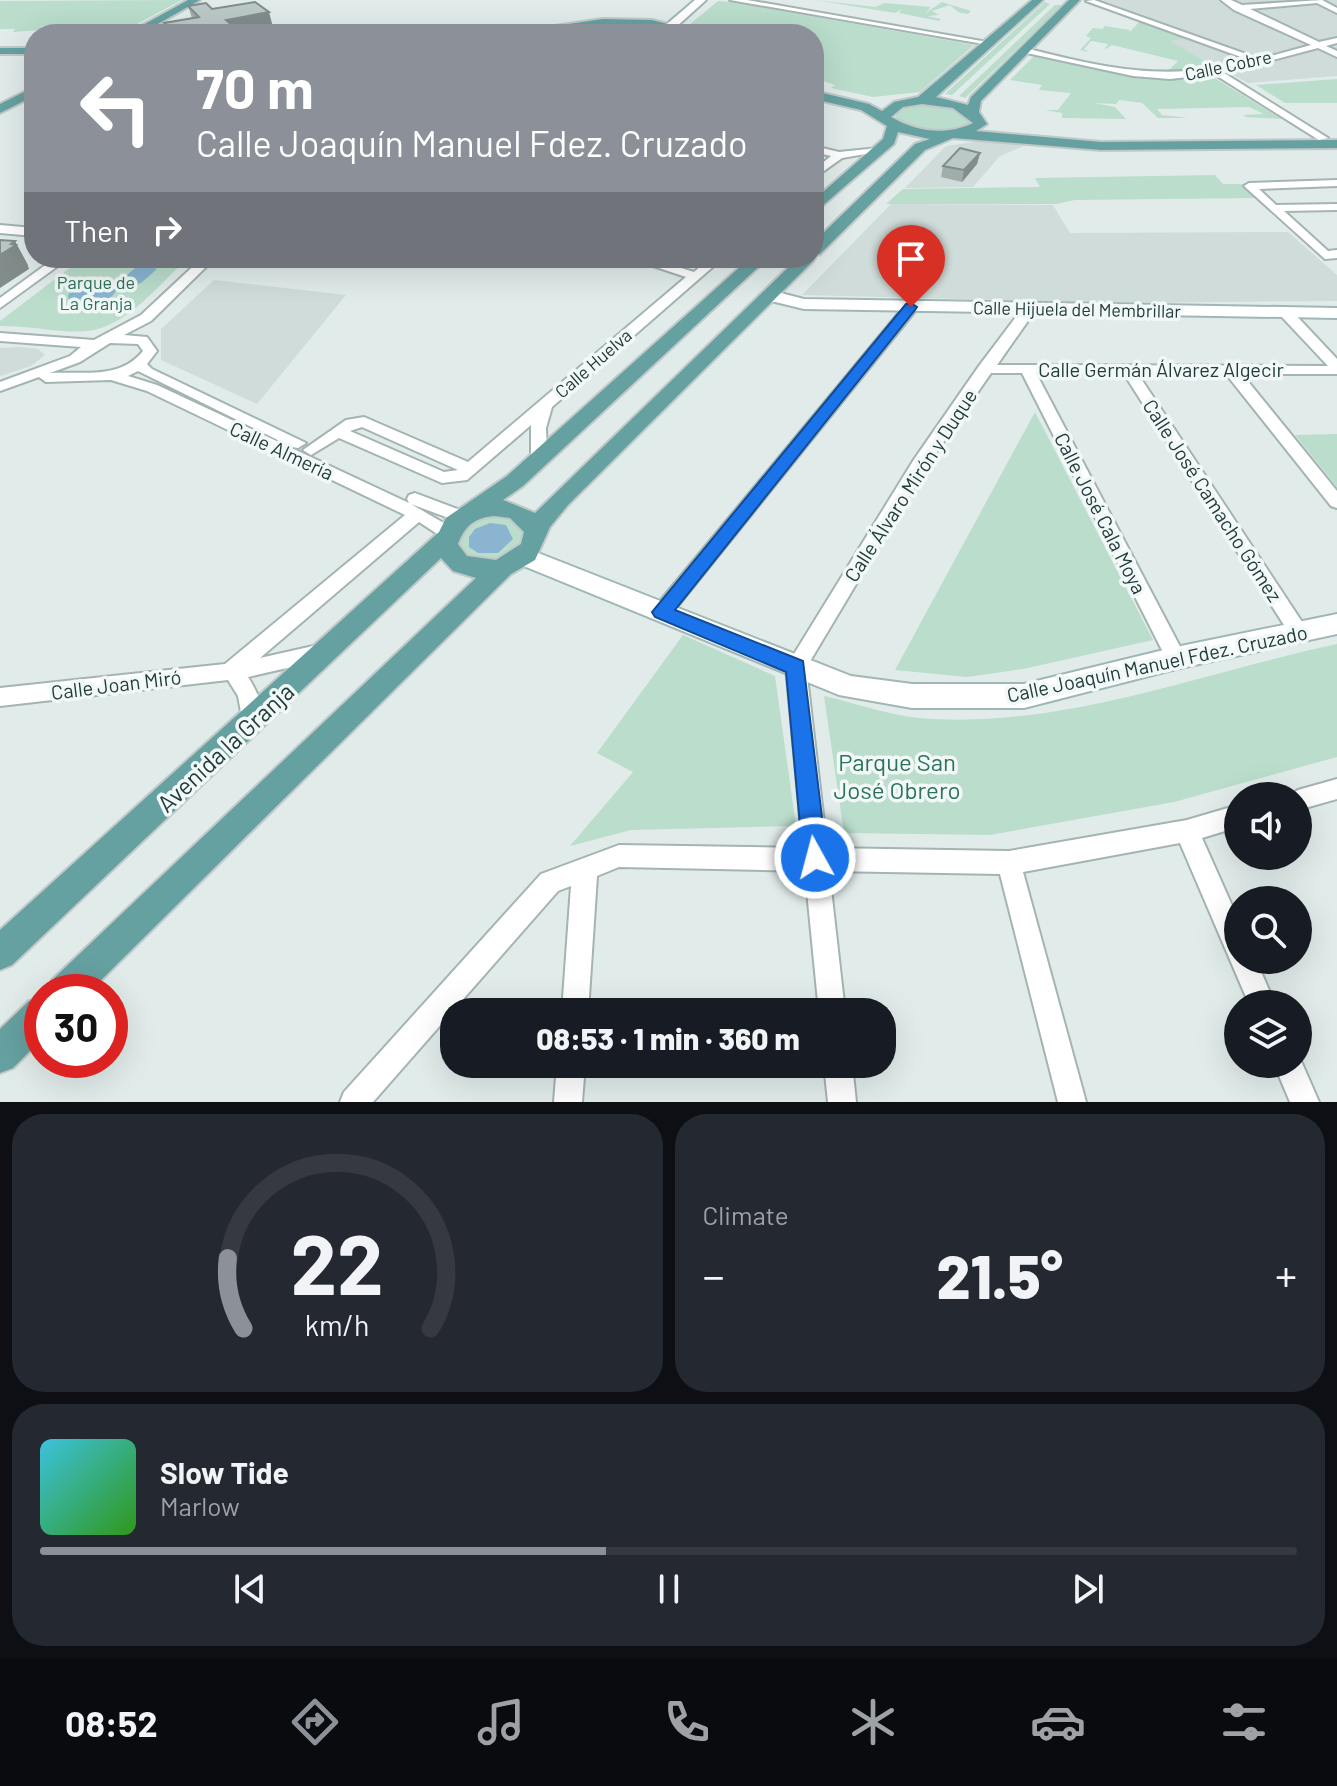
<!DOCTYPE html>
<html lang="en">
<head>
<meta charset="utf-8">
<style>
	:root { --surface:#171b24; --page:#242831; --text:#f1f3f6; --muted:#9ea1a6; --line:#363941; --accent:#8c9099 }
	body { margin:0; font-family:Barlow,sans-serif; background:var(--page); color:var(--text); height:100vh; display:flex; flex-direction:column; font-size:30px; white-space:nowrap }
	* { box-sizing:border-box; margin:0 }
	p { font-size:26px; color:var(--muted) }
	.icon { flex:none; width:44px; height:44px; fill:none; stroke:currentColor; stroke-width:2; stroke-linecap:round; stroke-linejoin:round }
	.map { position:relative; height:1102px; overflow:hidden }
	.details { display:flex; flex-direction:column; gap:12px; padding:12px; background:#0d0f14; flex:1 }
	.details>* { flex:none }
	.top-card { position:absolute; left:24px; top:24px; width:800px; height:244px; border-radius:32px; box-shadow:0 8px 32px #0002; background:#8c9099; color:#fff; overflow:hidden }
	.fabs { position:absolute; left:1224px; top:782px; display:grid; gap:16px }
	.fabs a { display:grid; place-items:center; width:88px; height:88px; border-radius:50%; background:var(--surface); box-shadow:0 8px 32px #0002; font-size:40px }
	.speed { position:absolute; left:24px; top:974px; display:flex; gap:16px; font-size:40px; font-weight:700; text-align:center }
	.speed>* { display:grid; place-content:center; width:104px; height:104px; border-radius:50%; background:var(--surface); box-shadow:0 8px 32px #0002; line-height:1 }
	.speed .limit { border:12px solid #d22; background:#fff; color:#111 }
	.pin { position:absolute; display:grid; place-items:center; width:68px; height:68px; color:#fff; margin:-82px -34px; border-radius:50% 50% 50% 0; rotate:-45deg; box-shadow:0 0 8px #0007 }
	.pin .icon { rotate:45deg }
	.me { position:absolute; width:88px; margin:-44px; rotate:353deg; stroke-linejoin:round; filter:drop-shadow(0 0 6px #0008) }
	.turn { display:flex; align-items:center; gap:28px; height:168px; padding:0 40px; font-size:36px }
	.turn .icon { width:104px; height:104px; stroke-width:2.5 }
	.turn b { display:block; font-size:56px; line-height:68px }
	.then { display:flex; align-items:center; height:76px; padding:0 40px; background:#0003; gap:16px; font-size:30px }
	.big { font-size:60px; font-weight:800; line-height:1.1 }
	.details .widget { flex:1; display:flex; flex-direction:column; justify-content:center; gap:12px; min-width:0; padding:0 28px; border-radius:32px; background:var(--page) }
	.details .dial { align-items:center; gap:0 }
	.dial svg { height:208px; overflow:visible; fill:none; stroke:var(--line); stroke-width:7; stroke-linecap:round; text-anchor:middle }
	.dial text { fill:var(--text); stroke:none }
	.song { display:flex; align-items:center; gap:24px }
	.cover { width:96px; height:96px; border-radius:12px; background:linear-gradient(135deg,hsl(190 70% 55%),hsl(110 70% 35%)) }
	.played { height:8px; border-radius:4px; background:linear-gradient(90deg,var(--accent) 45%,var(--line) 45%) }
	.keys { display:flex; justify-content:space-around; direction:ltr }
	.heat { display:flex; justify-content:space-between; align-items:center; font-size:44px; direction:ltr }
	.details .tiles { flex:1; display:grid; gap:12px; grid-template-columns:1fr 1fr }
	.widget:last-child { grid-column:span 2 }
	.trip { position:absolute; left:440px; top:998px; width:456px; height:80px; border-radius:32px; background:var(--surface); box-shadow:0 8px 32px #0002; font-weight:800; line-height:80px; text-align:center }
	.dock { display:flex; height:128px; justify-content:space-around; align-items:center; background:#090b0e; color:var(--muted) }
	.dock .icon { width:56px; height:56px }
	.dock .on { color:var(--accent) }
	.dock b { font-size:36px; color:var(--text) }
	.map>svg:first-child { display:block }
	.built { fill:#d0dcd9 }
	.green { fill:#baddcc }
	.water { fill:#8ab4d0 }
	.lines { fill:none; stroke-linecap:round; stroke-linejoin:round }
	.street-casing { stroke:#a4b4b2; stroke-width:4 }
	.secondary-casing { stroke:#a0b7b5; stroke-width:4 }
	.primary-casing { stroke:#c1c8c8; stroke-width:4 }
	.street { fill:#fff; fill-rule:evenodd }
	.secondary { fill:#fff; fill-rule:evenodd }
	.primary { fill:#66a1a1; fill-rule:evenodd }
	.wall { fill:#a0adab }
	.shaded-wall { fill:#828d8b }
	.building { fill:#bac9c7; stroke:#828d8b; stroke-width:2 }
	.route { fill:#1a73e8; stroke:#114b97; stroke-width:2 }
	.labels { text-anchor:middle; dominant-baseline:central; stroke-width:7; stroke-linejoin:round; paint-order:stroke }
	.far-street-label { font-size:18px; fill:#223c3c; stroke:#f2f8f7 }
	.far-park-label { font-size:18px; fill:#2c7359; stroke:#f2f8f7 }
	.street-label { font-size:20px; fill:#223c3c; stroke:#f2f8f7 }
	.near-street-label { font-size:24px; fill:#223c3c; stroke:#f2f8f7 }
	.near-park-label { font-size:24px; fill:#2c7359; stroke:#f2f8f7 }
</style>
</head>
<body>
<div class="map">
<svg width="1337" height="1102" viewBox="0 0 1337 1102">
	<rect width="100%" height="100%" fill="#e1ecea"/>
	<g class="built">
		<polygon points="1095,0 1337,0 1337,76 1248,83 1169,41 1194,35"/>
		<polygon points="988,140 1024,146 1000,156 973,187 905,188 946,146"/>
		<polygon points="891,204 1053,205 1070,233 1288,232 1337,275 1337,301 1119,303 802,295"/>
		<polygon points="214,280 346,295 257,404 161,360 161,329"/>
		<polygon points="20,347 38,349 45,355 31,366 0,376 0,348"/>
	</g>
	<g class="green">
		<polygon points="182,0 118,34 104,33 109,30 42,26 40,30 13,32 15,29 0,29 0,1"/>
		<polygon points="815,0 875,7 885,3 931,7 924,14 942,2 971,11 968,14 958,12 950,5 932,11 939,15 927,16 941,19 939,21 899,13 902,9 895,13"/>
		<polygon points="718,1 732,2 974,45 920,92 873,97 831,88 835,85 814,78 814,34 718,34 689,25"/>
		<polygon points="1045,2 1050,4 952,95 945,94"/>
		<polygon points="1055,5 1062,5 965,98 959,96"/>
		<polygon points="1140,21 1187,38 1170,41 1213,65 1167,72 1178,61 1112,45 1104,50 1108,44 1091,41 1084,49 1089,52 1080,50 1091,38 1086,36 1093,28 1102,29 1105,26 1130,30 1129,33"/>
		<polygon points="1034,56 1131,77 1213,77 1282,119 1246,117 1243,115 1264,114 1249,107 1157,109 1162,115 1188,118 1158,118 1142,103 1119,100 1116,104 1094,103 1115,107 1126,119 1062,118 1062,113 1045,110 1058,110 1071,93 1039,90 1042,85 1010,80"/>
		<polygon points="1337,79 1337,103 1285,103 1256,85"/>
		<path d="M 919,103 L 953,107 L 971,120 C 957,140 914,132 896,119 L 896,111 Z"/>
		<polygon points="1215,175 1223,184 1243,184 1257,198 1075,200 1056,204 886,204 903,189 1040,187 1035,178"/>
		<path d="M 83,258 L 188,258 C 159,284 128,326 88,331 C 63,334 28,325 0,326 L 0,321 Z"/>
		<polygon points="1035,412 1153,640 1023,669 967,677 895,670"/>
		<polygon points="1337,434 1337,487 1295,435"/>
		<path d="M 496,516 C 510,518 519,521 524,535 L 517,550 L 489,562 L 463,554 L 459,547 L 460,533 L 475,520 Z"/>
		<polygon points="683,635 775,676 796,826 631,830 570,846 633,772 597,753"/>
		<path d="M 1337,644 L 1337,757 L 1174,802 L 990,835 L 844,833 L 824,696 C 855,703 888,715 919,718 C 1060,730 1201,673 1337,644 Z"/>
	</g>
	<g class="water">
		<path d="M 140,264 L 157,269 L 141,283 L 116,291 L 104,306 L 85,310 L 70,303 L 68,296 L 73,285 L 89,281 C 103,287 110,290 125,282 L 127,275 Z"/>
		<polygon points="490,523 506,525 513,539 498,553 478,553 469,547 469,537 475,529"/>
	</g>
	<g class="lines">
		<g class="street-casing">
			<g id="street">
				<polygon points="730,0 747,0 993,43 989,45"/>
				<path d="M 1094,0 L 1260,59 L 1311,45 L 1234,10 L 1221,0 L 1231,0 L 1242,5 L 1322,0 L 1337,8 L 1337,13 L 1317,3 L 1250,9 L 1319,42 L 1337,38 L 1337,43 L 1326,46 L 1337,51 L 1337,57 L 1318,48 L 1224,73 L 1328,138 L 1319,140 L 1214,74 L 1170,79 L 1133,76 L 1022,52 L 1025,48 C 1109,69 1166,82 1252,61 L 1086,1 Z"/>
				<polygon points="814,146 839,152 878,148 883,151 842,158 814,178 814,170 831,156 814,152"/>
				<polygon points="1337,180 1337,186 1259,189 1276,205 1337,204 1337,210 1284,211 1328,251 1337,250 1337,258 1325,259 1244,186 1249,183"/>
				<polygon points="0,225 34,228 34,236 0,233"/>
				<polygon points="55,258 69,258 0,308 0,298"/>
				<path d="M 202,258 L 215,258 L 151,321 L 124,335 L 147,337 L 157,351 L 147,364 L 152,369 L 306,443 L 298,448 L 292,447 L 138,371 L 128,376 L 157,385 L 409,503 L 407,499 L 409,495 L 415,493 L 468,513 L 471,517 L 462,523 L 411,504 L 454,529 L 457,533 L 454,537 L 442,537 L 419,522 L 260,658 L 322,644 L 329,646 L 332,652 L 329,658 L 322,660 L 248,677 C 257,691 267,712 260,728 L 252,731 L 244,728 L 238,696 L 228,680 L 0,706 L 0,688 L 225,664 L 405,515 L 147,391 L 111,380 L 46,382 L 39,377 L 0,391 L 0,382 L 70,356 L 81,347 L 0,341 L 0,333 L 94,340 L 141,315 ZM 110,343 L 138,344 L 143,351 C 120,380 83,371 50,373 L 80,362 Z"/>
				<path d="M 629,258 L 648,258 L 694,272 L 710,258 L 723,258 L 552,407 L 546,428 L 547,460 L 545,464 L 533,464 L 531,460 L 531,425 L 467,480 L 442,483 L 339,438 L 311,455 L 303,450 L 346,420 L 364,417 L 468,462 L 686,277 ZM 362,427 L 458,470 L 444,472 L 350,431 Z"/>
				<polygon points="911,303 918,307 916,310 669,617 655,617 652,612 655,607 906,304"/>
				<polygon points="1030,304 1037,308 997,365 1328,366 1281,316 1279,313 1286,309 1291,310 1337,359 1337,374 1242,374 1337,491 1337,508 1331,506 1226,374 1138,374 1308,631 1305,636 1291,636 1124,374 1036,373 1186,658 1183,664 1176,666 1169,664 1022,373 991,373 926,467 806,668 827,848 1009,851 1187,820 1238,805 1238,827 1202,838 1238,919 1238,960 1256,960 1275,1004 1249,1004 1180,843 1023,872 1086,1102 1058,1102 1000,874 829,871 845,1012 819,1012 805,871 619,867 597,876 588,1012 562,1012 571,886 558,891 373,1102 340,1102 344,1092 541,874 619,845 803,848 786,667 913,461 979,366 1025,305"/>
				<polygon points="1337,779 1337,799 1298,810 1298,796 1288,796 1298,790"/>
				<polygon points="1298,1054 1319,1102 1290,1102 1274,1064 1298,1064"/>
				<polygon points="557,1064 585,1064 582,1102 554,1102"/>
				<polygon points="824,1064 852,1064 856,1102 828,1102"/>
			</g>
		</g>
		<g class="secondary-casing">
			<g id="secondary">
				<polygon points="695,0 706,0 675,28 667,28 667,24"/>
				<polygon points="769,290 804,299 1337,308 1337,318 804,309 763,299 760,295"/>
				<polygon points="523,547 851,676 912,684 1024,684 1176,647 1337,614 1337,634 1176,669 1024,708 912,708 839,695 514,562 511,556 514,550"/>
			</g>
		</g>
		<g class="primary-casing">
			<g id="primary">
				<polygon points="188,0 200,0 140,34 127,34"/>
				<path d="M 1032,0 L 1043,0 L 936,97 L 968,105 L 971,97 L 1069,0 L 1080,0 L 981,101 L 979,112 L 987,124 L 976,131 L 1101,142 L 1337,140 L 1337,148 L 1101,150 L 953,138 L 925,150 L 820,254 L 814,256 L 814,242 L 915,144 L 930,139 L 898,132 L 894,144 L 814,213 L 814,200 L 883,139 L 887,126 L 861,110 L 814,99 L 814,91 L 869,104 L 882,111 L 894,102 L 918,97 ZM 922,104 L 953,108 L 973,123 C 946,136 917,132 891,117 L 903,107 Z"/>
				<polygon points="603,19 652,20 706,34 628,25 500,34"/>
				<rect x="0" y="48" width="34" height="6"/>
				<polygon points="34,87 34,96 0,113 0,104"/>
				<path d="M 814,256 L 815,258 L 813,261 L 568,505 L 550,527 L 535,560 L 511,574 L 89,992 L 46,992 L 52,980 L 476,578 L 453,571 L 441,558 L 12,965 L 0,970 L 0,930 L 439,532 L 446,518 L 507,476 L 750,258 L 768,258 L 523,486 L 503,500 L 535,513 L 798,258 ZM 494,516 L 510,518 L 524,532 L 521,544 L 496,560 L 467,556 L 458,544 C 465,526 474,518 494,516 Z"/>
				<polygon points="42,996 42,1039 13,1068 0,1073 0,1029 29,1001"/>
			</g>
		</g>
		<use href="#street" class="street"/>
		<use href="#secondary" class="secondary"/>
		<use href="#primary" class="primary"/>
	</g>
	<g class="wall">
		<polygon points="188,6 212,9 274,31 256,34 168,34 164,23 192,18"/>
		<polygon points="980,153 977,164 962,182 941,177 943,166"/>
	</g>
	<g class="shaded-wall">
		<polygon points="269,12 274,31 256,34 182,34 226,20"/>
		<polygon points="980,153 977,164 962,182 964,170"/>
		<polygon points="15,241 28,265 28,266 29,269 0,288 0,255"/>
	</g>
	<g class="building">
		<polygon points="255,2 269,12 226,20 234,27 176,34 164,23 199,17 188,6 206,3 212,9"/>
		<polygon points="960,148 980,153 964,170 943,166"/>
		<polygon points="0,240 15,241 11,244 16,245 0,255"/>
	</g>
	<polygon class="route" points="911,303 917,307 915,310 675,610 803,661 827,858 823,866 815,869 806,866 803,858 786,672 655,617 652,612 906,304"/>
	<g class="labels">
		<g class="far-street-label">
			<text transform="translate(1228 65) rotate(-12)">Calle Cobre</text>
			<text transform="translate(1077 309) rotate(1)">Calle Hijuela del Membrillar</text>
			<text transform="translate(593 363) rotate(-41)">Calle Huelva</text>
		</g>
		<g class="far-park-label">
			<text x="96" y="282">Parque de<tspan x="96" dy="21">La Granja</tspan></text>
		</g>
		<g class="street-label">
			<text x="1161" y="369">Calle Germán Álvarez Algecir</text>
			<text transform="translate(282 450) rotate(25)">Calle Almería</text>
			<text transform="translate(910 485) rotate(-57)">Calle Álvaro Mirón y Duque</text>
			<text transform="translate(1213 500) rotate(57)">Calle José Camacho Gómez</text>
			<text transform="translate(1101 513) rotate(63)">Calle José Cala Moya</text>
			<text transform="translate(1157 663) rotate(-12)">Calle Joaquín Manuel Fdez. Cruzado</text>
			<text transform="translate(116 684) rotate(-7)">Calle Joan Miró</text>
		</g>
		<g class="near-street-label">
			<text transform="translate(225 747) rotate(-43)">Avenida la Granja</text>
		</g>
		<g class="near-park-label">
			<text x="897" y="761">Parque San<tspan x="897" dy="28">José Obrero</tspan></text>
		</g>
	</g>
</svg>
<div class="fabs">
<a><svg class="icon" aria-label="sound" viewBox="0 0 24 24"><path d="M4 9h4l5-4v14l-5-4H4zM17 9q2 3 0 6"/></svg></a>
<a><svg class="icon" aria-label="search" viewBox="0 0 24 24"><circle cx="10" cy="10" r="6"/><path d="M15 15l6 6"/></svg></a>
<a><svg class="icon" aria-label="layers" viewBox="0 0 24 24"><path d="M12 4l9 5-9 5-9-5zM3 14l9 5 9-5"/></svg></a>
</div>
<div class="speed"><div class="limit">30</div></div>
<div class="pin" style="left:911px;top:307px;background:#d93025"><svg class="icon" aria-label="arrive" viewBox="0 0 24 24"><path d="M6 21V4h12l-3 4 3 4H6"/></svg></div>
<svg class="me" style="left:815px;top:858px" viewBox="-20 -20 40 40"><circle r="17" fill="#1a73e8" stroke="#fff" stroke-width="3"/><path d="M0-11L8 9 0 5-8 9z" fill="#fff"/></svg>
<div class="trip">08:53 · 1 min · 360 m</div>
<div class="top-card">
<div class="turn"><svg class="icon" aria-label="left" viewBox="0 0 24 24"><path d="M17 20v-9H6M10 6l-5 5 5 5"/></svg><div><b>70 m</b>Calle Joaquín Manuel Fdez. Cruzado</div></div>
<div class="then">Then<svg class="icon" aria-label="right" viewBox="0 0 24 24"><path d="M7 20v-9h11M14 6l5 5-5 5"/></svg></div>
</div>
</div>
<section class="details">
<div class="tiles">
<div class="widget dial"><svg viewBox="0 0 100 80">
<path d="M14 69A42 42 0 1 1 86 69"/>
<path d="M14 69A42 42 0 0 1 8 42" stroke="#8c9099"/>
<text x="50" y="56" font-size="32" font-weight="700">22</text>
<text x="50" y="72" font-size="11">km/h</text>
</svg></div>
<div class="widget"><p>Climate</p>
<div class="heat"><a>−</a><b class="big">21.5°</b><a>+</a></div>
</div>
<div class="widget">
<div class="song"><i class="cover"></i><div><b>Slow Tide</b><p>Marlow</p></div></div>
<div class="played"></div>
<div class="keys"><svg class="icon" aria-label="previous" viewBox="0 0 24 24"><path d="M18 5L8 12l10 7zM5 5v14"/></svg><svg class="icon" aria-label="pause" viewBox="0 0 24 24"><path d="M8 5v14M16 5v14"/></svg><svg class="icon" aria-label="next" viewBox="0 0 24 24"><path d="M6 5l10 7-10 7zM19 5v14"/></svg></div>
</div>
</div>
</section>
<nav class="dock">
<b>08:52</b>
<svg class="icon on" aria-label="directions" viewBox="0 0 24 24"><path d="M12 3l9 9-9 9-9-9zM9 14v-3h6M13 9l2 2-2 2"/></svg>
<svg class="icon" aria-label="music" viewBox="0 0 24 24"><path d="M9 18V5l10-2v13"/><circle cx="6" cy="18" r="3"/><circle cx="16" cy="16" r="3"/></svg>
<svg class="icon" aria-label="phone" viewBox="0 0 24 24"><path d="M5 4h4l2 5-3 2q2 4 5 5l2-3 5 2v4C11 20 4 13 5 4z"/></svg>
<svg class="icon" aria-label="climate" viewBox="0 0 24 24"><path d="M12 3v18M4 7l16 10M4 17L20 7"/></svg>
<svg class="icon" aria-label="car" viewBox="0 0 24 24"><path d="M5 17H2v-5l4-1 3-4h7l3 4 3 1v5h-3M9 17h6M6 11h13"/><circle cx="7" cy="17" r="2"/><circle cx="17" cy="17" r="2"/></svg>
<svg class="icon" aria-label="filters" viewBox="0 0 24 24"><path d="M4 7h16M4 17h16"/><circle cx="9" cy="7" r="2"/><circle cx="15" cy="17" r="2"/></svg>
</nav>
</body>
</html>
